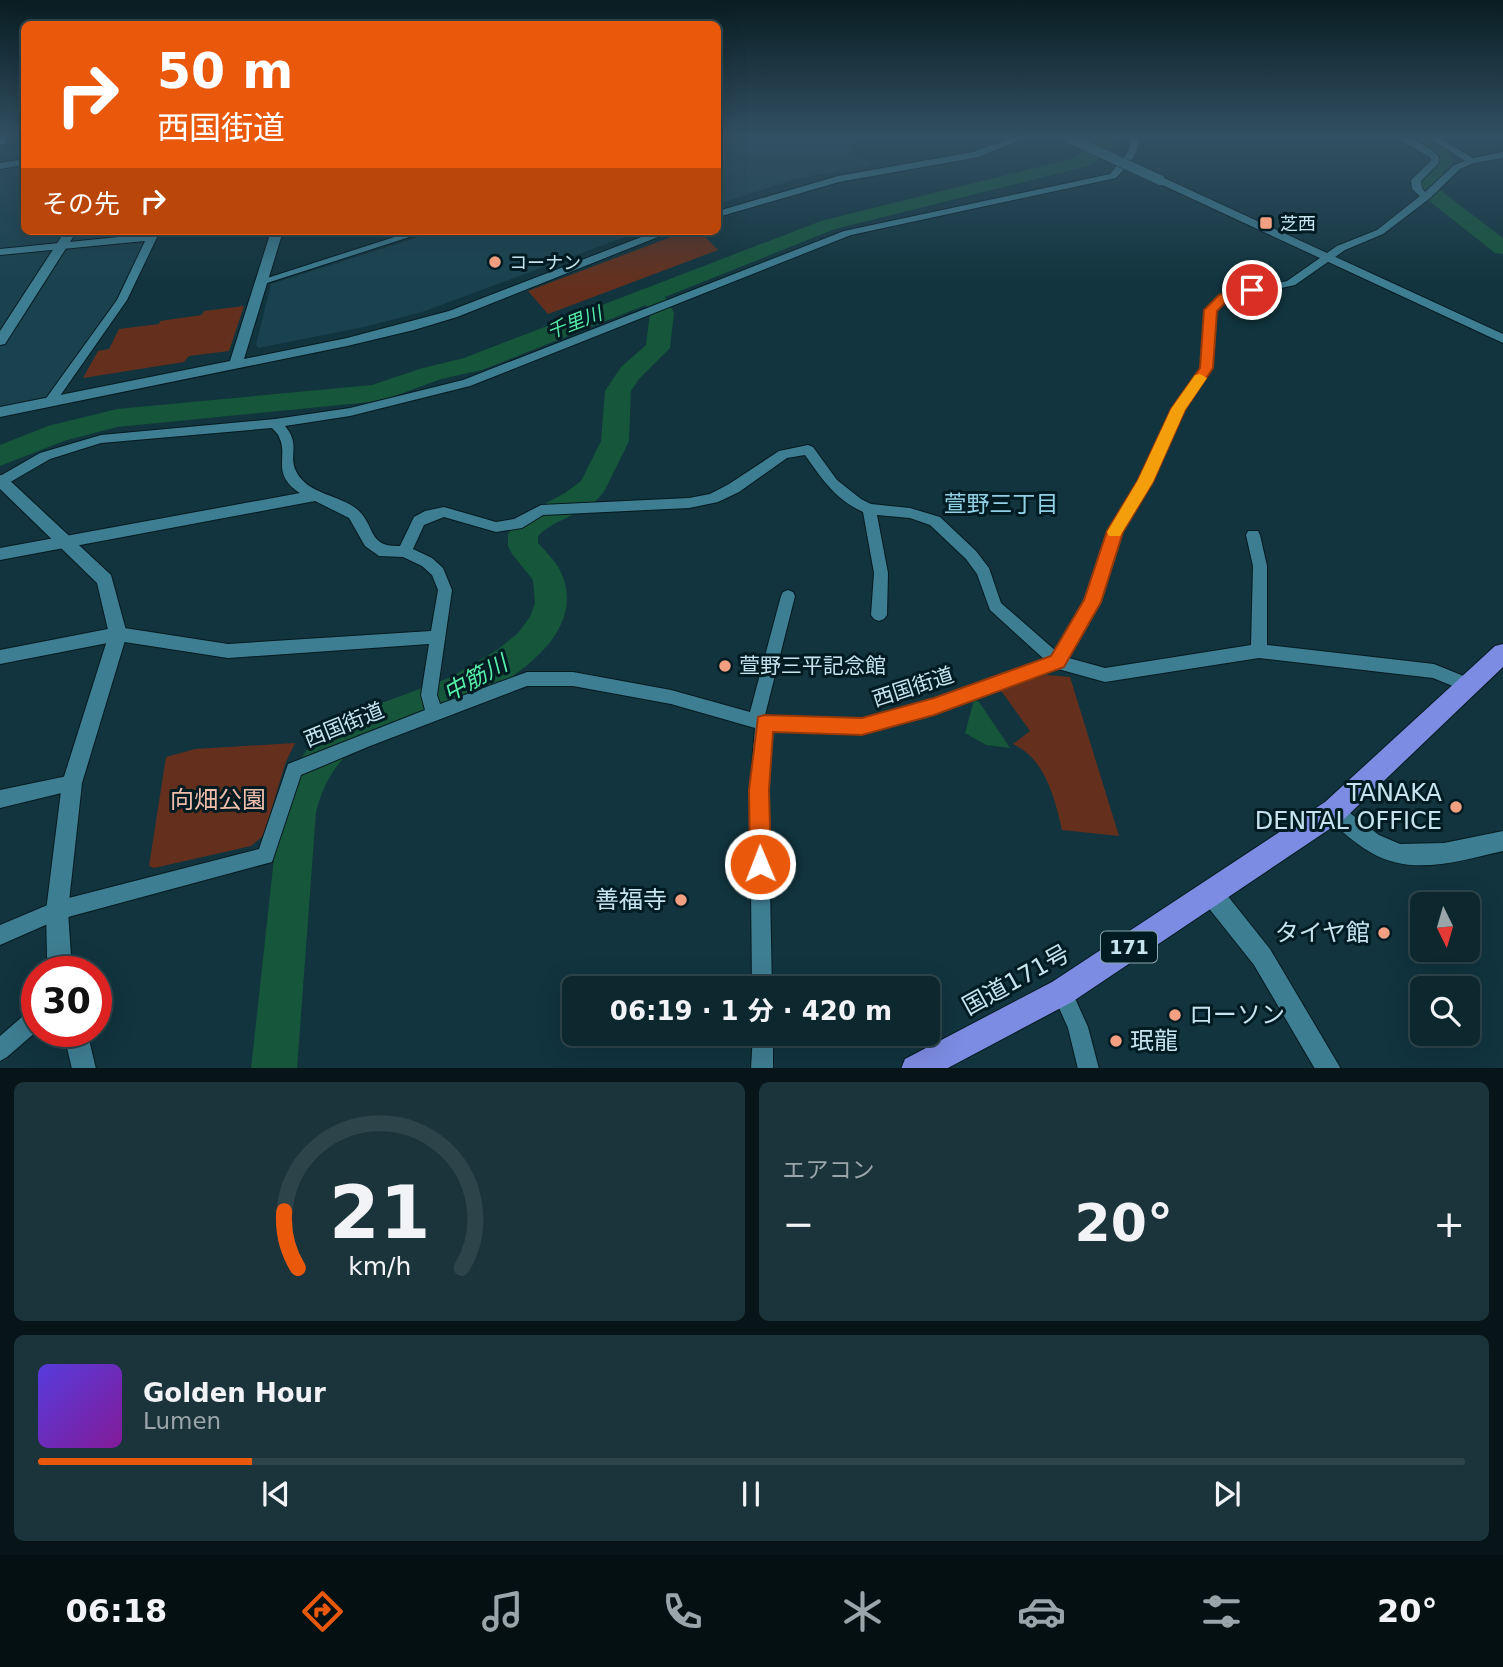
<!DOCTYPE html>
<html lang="ja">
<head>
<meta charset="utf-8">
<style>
	:root { --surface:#0d272e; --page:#1b333a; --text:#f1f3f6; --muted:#9aa5aa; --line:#2d444a; --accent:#ea580c }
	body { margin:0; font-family:"DejaVu Sans","Noto Sans JP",sans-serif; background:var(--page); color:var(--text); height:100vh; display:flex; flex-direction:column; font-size:26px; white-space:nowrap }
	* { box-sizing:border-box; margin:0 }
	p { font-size:23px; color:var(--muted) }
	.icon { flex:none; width:38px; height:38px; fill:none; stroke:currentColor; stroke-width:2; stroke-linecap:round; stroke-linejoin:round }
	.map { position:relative; height:1068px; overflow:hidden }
	.panel { display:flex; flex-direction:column; gap:14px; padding:14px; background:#071519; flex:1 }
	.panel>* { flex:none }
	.hud { position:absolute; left:21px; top:21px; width:700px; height:214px; border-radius:10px; box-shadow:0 7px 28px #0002,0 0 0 2px var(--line); background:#ea580c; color:#fff; overflow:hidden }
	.needle { width:46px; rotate:175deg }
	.fabs { position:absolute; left:1410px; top:892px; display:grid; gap:14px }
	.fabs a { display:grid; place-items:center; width:70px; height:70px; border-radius:10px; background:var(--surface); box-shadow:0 7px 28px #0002,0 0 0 2px var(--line); font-size:35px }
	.speed { position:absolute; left:21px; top:956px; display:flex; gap:14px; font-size:35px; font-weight:700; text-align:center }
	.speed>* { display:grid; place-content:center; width:91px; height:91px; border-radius:50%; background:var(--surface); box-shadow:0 7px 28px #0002,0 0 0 2px var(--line); line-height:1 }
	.speed .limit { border:10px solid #d22; background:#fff; color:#111 }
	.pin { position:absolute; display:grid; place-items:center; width:60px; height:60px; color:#fff; margin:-30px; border:4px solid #fff; border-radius:50%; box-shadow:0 2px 7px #0007 }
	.me { position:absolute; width:77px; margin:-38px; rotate:359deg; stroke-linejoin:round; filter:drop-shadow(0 0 5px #0008) }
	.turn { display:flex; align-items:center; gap:24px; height:147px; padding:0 21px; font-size:32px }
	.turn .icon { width:91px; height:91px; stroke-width:2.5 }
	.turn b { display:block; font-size:49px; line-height:60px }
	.then { display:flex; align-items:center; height:66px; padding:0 21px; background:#0003; gap:14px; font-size:26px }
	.big { font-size:52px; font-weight:700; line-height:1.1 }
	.panel .card { flex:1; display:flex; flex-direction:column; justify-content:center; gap:10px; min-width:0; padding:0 24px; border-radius:10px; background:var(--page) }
	.panel .dial { align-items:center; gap:0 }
	.dial svg { height:182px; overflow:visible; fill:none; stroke:var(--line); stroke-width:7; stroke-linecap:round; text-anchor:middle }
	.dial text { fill:var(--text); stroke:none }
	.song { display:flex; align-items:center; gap:21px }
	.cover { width:84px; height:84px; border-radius:10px; background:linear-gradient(135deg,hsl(250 70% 55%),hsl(290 70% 35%)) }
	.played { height:7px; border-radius:4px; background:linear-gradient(90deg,var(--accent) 15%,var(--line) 15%) }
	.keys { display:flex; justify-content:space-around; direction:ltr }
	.heat { display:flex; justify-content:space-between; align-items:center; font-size:38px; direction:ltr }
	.panel .tiles { flex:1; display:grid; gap:14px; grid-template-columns:1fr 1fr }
	.card:last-child { grid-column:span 2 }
	.trip { position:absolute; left:562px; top:976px; width:378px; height:70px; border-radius:10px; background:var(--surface); box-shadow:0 7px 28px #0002,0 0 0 2px var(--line); font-weight:700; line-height:70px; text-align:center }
	.tabs { display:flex; height:112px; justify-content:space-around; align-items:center; background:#051012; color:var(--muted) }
	.tabs .icon { width:49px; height:49px }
	.tabs .current { color:var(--accent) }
	.tabs b { font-size:32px; color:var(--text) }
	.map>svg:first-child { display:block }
	.built { fill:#19424e }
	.green { fill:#64301d }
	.water { fill:#16563a }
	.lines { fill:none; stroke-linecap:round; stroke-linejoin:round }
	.river { fill:#16563a; fill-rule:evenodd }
	.minor-casing { stroke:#061a20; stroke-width:2 }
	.tertiary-casing { stroke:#061a20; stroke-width:2 }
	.trunk-casing { stroke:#061a20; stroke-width:2 }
	.minor { fill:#3e7e92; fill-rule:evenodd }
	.tertiary { fill:#3e7e92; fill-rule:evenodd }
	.trunk { fill:#7c8ce2; fill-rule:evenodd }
	.tertiary-bridge-casing { stroke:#061a20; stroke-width:11; stroke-linecap:butt }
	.tertiary-bridge { stroke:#3e7e92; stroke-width:10 }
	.route { fill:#ea580c; stroke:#983908; stroke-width:2 }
	.slow { fill:#f59e0b }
	.poi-dot { fill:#f39f82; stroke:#011b22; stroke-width:2.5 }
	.labels { text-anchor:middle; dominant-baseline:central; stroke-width:6; stroke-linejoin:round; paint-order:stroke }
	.far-poi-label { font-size:18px; fill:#c5e4ef; stroke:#011b22; text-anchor:start }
	.far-water-label { font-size:19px; font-style:italic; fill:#55eea9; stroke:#011b22 }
	.shield { fill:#011b22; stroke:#8aa8b2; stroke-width:2 }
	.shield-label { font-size:19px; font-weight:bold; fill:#c5e4ef }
	.poi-label { font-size:21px; fill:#c5e4ef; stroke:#011b22; text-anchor:start }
	.street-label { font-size:21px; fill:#c5e4ef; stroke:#011b22 }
	.neighbourhood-label { font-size:23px; fill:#90d1e6; stroke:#011b22 }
	.water-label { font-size:23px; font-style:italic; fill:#55eea9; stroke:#011b22 }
	.near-poi-label { font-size:24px; fill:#c5e4ef; stroke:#011b22; text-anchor:end }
	.near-park-label { font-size:24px; fill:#f1bdab; stroke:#011b22 }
	.near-street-label { font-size:24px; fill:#c5e4ef; stroke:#011b22 }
</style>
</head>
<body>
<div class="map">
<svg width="1503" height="1069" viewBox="0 0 1503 1069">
	<rect width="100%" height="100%" fill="#11343e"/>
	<g class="built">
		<polygon points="0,135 24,135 24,231 155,231 122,300 51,400 0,412"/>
		<polygon points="718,135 879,135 853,143 854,154 870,165 796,179 718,204"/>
		<polygon points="438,231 641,231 422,312 364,327 258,348 256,345 271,284"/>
	</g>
	<g class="green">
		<polygon points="687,231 699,231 718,250 548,314 528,291"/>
		<polygon points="244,306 229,351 189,356 184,362 83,378 98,351 109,349 119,329 159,324 160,321 202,315 204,311"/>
		<path d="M 1047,675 L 1070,677 L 1119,836 L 1062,830 C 1055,799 1045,758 1013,744 L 1030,731 L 999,688 Z"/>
		<polygon points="295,743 285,764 264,835 251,846 154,868 149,866 166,757 195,749"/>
	</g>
	<polygon class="water" points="974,700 979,702 1010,748 986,745 965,733"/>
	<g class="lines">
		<g class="river">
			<path d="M 1102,135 L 1120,135 L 1107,154 L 1088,166 L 835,229 L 665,297 L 674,313 L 670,348 L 639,379 L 631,391 L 629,441 L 606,488 C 592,514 557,516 538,536 L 538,543 C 548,554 558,563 563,577 C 589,648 479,700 428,719 C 406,728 378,732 358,746 C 335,762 323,785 316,812 L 297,1069 L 251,1069 L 279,812 L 295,768 L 313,740 L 336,720 L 449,678 L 497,650 L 517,634 L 530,617 L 535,603 L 533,580 L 512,554 L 508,546 L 508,534 L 520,517 L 565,493 L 581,481 L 601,441 L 605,391 L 621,367 L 646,345 L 650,313 L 646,305 L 482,370 L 441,379 L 381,401 L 117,427 L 64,441 L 0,466 L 0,445 L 48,426 L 117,409 L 372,385 L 423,368 L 464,358 L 821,221 L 1074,158 L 1093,146 Z"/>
			<path d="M 1396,135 C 1417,134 1447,137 1454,162 L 1435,183 L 1436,187 L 1503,238 L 1503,254 L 1495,253 L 1419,193 L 1415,182 L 1434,159 C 1422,148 1406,146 1396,135 Z"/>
		</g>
		<g class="minor-casing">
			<g id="minor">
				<path d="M 1132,135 L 1140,135 C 1140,153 1128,165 1116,178 L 851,235 L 470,386 L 350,416 L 285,426 C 301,445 288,455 296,471 C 307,495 343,495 359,511 C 376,528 368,547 400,546 L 414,517 L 425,511 L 444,507 L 496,522 L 514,519 L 541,505 L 689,498 L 710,494 L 729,484 L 779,451 L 808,445 L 813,447 L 837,480 L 861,499 L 871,504 L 910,508 L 940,517 L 976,551 L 989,568 L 1001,603 L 1056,651 L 1085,601 L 1108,531 L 1139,481 L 1172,409 L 1201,368 L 1206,308 L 1219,296 L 1287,281 L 1337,246 L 1377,230 L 1420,196 L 1412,189 L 1411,180 L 1431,161 L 1431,158 L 1392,135 C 1409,135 1428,145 1439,157 L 1438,164 L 1421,181 L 1422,188 L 1425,192 L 1454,165 L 1465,161 L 1425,135 L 1434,135 L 1473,158 L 1503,152 L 1503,158 L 1474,163 L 1460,169 L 1429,199 L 1383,234 L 1345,250 L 1295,285 L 1227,300 L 1215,311 L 1213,368 L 1184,410 L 1152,482 L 1122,532 L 1099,602 L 1069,658 L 1105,668 L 1251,645 L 1253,566 L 1246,535 L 1248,531 L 1258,531 L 1260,535 L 1267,566 L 1267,645 L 1434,664 L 1476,681 L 1478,686 L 1476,691 L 1470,693 L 1433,678 L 1259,658 L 1105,682 L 1058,669 L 934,713 L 862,735 L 772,731 L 768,790 L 772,989 L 752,989 L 750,790 L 755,728 L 671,704 L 573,686 L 527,686 L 370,746 L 301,775 L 272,862 L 57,920 L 0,945 L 0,925 L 57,901 L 259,849 L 288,764 L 425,710 L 421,695 L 429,644 L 228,658 L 118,641 L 0,664 L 0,650 L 118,627 L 228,644 L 431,631 L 438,590 L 432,575 L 422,566 L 403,557 L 379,556 L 365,546 L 349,518 L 315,501 L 0,560 L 0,548 L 300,493 C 270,474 289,456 279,437 C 278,433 274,431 272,428 L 101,443 L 50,459 L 7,484 L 0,485 L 0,476 L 40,453 L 101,435 L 275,419 L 350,408 L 463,380 L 844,231 L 1110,174 L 1128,152 ZM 805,455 C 821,478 836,500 863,512 L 874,573 L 871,615 L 874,619 L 879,621 L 884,619 L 887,615 L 888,573 L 877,515 L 910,518 L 930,525 L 966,559 L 977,574 L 990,610 L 1045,660 L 934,699 L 862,719 L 765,715 L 795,596 L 793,592 L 788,590 L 783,592 L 781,596 L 750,712 L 671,690 L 573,672 L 527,672 L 440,704 L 437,695 L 452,590 L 443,568 L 432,558 L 413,549 L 424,525 L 444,517 L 496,532 L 522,528 L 543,515 L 689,508 L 718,502 L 739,492 L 787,458 Z"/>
				<polygon points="24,159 24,165 0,169 0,163"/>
				<polygon points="150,231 160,231 127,300 55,403 47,403 45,400 47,397 117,300 145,241 0,255 0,249 148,234"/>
				<polygon points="413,231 428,231 267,283 263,284 258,281"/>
				<polygon points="72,775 78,777 81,783 78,789 0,808 0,790"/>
				<polygon points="1062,982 1069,985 1088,1027 1099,1069 1078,1069 1068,1028 1052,992 1055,985"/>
				<polygon points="37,1007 37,1031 7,1057 0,1061 0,1036 30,1010"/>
				<polygon points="753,1034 773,1034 773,1069 751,1069"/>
			</g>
		</g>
		<g class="tertiary-casing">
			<g id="tertiary">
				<polygon points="1020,135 1033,135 979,157 839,182 718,217 718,211 838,176 973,152"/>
				<polygon points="1056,135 1069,135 1076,139 1071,142"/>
				<polygon points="1156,178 1164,178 1503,334 1503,343 1156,182"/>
				<polygon points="65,231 77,231 5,344 0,345 0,331"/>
				<polygon points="271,231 283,231 244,359 347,338 449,311 657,231 673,231 457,317 414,330 347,346 0,417 0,407 230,361"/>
				<polygon points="0,475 5,476 111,575 127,634 82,783 68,911 72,971 50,971 47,957 46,911 62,783 109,634 97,583 0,489"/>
				<path d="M 1334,801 L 1379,835 L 1400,844 L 1444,843 L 1503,831 L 1503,851 C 1459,861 1411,877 1370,852 C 1354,843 1341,830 1327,818 L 1324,811 L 1327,804 Z"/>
				<polygon points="1211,882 1219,885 1270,949 1341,1069 1315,1069 1254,965 1203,901 1200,893 1203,885"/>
				<polygon points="63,1031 87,1031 96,1069 72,1069"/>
			</g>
		</g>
		<g class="trunk-casing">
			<g id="trunk">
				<polygon points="0,135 9,135 4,144 0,145"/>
				<polygon points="1503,644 1503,667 1343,820 1072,1002 946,1069 901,1069 905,1059 1052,982 1325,802 1495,646"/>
			</g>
		</g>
		<use href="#minor" class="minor"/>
		<use href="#tertiary" class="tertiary"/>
		<use href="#trunk" class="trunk"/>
		<g class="tertiary-bridge-casing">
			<polyline id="tertiary-bridge" points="1071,139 1160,180"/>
		</g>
		<use href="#tertiary-bridge" class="tertiary-bridge"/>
	</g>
	<linearGradient id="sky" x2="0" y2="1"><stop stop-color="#091d22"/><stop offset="0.48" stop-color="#325063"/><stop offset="1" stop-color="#325063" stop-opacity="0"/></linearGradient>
	<rect width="1503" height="284" fill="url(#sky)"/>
	<polygon class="route" points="1252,286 1258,290 1257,292 1228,300 1217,311 1213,368 1185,410 1153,482 1123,532 1101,602 1064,667 934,715 862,735 773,732 769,790 771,864 767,872 760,875 753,872 750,864 749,790 758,717 764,715 862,718 934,698 1051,656 1084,600 1107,531 1138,480 1171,409 1200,368 1204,310 1219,295"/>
	<polygon class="slow" points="1200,374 1207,378 1185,410 1153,482 1120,536 1109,536 1107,532 1138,480 1171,409 1195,375"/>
	<g class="poi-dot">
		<rect x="1259" y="216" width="14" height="14" rx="3.5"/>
		<circle cx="495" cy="262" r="7"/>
		<circle cx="725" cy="666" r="7"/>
		<circle cx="1456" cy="807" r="7"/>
		<circle cx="681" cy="900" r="7"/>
		<circle cx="1384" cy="933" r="7"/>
		<circle cx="1175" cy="1015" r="7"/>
		<circle cx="1116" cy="1041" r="7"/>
	</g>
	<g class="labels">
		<g class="far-poi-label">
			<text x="1280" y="223">芝西</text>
			<text x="509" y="262">コーナン</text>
		</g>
		<g class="far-water-label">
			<text transform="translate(574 322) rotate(-21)">千里川</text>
		</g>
		<rect class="shield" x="1101" y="931.5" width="56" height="31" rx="5"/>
		<g class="shield-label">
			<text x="1129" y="947">171</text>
		</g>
		<g class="poi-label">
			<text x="739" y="666">萱野三平記念館</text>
		</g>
		<g class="street-label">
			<text transform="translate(913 687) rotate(-18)">西国街道</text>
			<text transform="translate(344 725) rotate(-22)">西国街道</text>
		</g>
		<g class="neighbourhood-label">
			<text x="1001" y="504">萱野三丁目</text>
		</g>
		<g class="water-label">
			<text transform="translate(475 678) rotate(-29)">中筋川</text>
		</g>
		<g class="near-poi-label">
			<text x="1442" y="793">TANAKA<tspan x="1442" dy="28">DENTAL OFFICE</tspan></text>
			<text x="667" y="900">善福寺</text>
			<text x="1370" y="933">タイヤ館</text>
			<text x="1189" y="1015" text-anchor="start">ローソン</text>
			<text x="1130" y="1041" text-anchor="start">珉龍</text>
		</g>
		<g class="near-park-label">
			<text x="218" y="800">向畑公園</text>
		</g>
		<g class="near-street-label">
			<text transform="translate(1016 980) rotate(-29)">国道171号</text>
		</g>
	</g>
</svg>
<div class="fabs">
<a><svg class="needle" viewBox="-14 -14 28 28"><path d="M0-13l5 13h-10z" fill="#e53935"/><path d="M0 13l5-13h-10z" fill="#9aa5aa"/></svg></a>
<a><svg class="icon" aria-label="search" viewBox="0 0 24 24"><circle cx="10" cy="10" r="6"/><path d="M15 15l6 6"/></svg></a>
</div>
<div class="speed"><div class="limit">30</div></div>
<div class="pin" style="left:1252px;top:290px;background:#d93025"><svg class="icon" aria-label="arrive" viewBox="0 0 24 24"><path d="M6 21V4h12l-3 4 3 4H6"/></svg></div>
<svg class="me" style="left:760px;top:864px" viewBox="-20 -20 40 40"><circle r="17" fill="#ea580c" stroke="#fff" stroke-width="3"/><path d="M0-11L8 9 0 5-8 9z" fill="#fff"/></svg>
<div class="trip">06:19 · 1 分 · 420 m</div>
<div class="hud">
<div class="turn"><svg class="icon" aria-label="right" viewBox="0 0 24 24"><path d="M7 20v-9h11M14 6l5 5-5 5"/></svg><div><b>50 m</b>西国街道</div></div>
<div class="then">その先<svg class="icon" aria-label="right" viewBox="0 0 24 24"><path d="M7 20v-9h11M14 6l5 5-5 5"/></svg></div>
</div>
</div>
<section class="panel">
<div class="tiles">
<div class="card dial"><svg viewBox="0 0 100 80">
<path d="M14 69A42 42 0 1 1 86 69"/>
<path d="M14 69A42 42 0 0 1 8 44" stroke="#ea580c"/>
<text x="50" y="56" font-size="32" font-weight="700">21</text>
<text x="50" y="72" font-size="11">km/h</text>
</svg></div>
<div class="card"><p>エアコン</p>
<div class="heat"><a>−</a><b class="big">20°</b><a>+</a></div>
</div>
<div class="card">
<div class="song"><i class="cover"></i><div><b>Golden Hour</b><p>Lumen</p></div></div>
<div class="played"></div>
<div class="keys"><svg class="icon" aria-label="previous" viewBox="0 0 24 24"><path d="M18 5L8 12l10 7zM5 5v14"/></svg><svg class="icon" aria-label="pause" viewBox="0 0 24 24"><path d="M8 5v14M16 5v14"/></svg><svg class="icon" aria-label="next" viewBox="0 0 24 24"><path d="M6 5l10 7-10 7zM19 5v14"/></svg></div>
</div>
</div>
</section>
<nav class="tabs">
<b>06:18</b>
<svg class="icon current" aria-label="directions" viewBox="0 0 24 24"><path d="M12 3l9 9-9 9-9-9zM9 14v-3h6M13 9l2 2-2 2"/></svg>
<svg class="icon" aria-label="music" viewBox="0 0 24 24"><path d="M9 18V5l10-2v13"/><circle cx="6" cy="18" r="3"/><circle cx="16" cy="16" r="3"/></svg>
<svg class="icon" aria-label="phone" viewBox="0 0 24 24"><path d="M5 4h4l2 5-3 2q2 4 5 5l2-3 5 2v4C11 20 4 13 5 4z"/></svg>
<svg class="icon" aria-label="climate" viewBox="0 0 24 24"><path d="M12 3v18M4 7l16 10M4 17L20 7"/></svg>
<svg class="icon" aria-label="car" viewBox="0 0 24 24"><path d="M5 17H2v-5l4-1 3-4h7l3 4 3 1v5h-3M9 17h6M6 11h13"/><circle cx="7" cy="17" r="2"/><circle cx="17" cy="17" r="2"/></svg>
<svg class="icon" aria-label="filters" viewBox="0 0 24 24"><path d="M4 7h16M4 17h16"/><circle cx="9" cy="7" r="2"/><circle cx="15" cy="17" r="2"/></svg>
<b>20°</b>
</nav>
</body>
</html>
